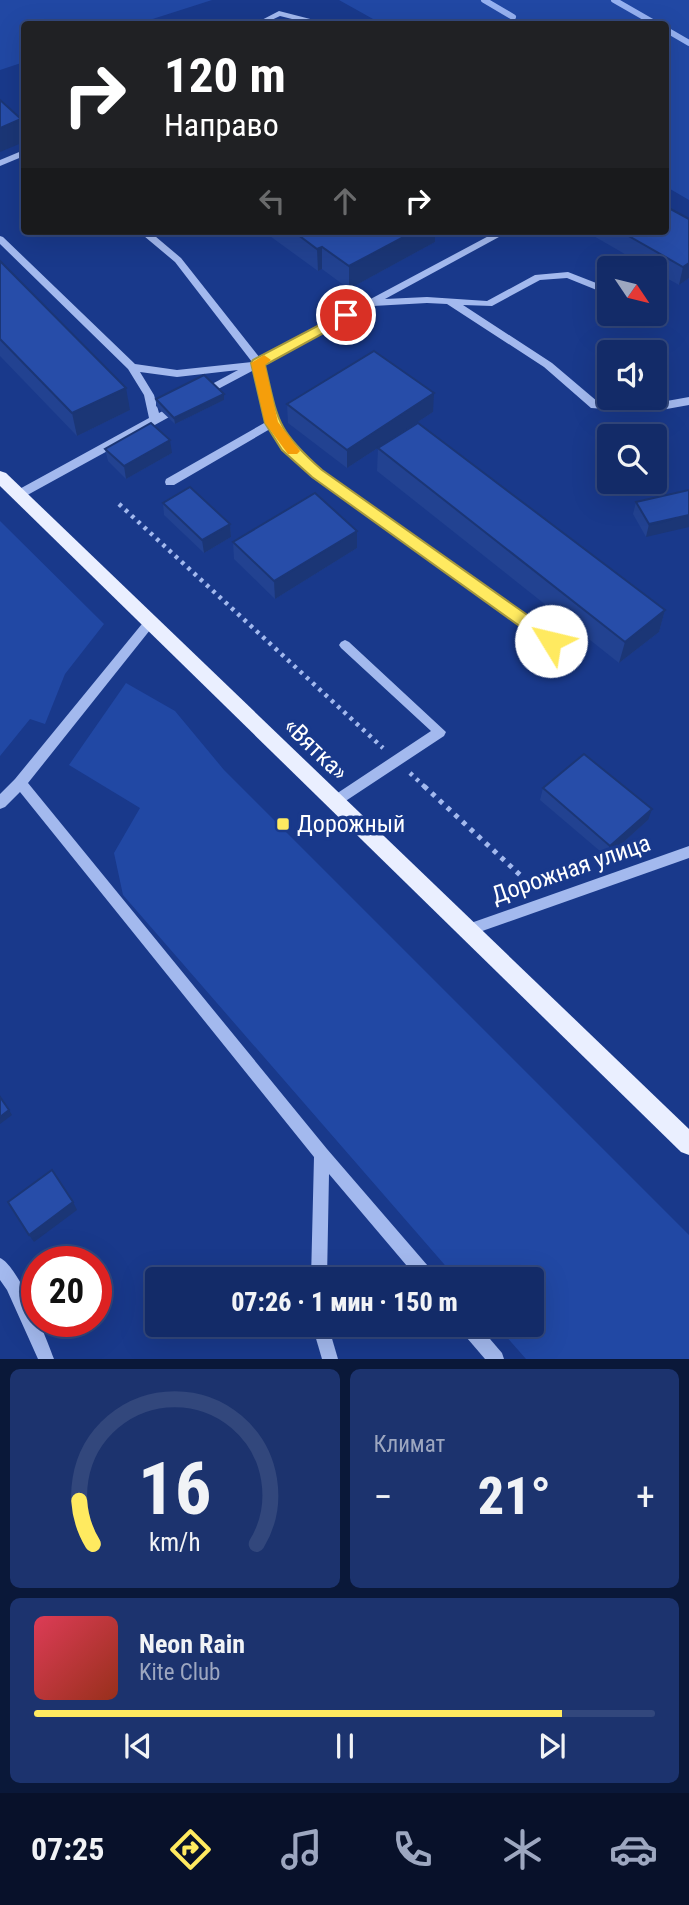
<!DOCTYPE html>
<html lang="ru">
<head>
<meta charset="utf-8">
<style>
	:root { --surface:#132b68; --page:#1c336e; --text:#f1f3f6; --muted:#9da7c0; --line:#32477c; --accent:#ffea60 }
	body { margin:0; font-family:"Roboto Condensed",sans-serif; background:var(--page); color:var(--text); height:100vh; display:flex; flex-direction:column; font-size:26px; white-space:nowrap }
	* { box-sizing:border-box; margin:0 }
	p { font-size:23px; color:var(--muted) }
	.icon { flex:none; width:38px; height:38px; fill:none; stroke:currentColor; stroke-width:2; stroke-linecap:round; stroke-linejoin:round }
	.map { position:relative; height:1359px; overflow:hidden }
	.panel { display:flex; flex-direction:column; gap:10px; padding:10px; background:#0a1839; flex:1 }
	.panel>* { flex:none }
	.top-card { position:absolute; left:21px; top:21px; width:648px; height:214px; border-radius:7px; box-shadow:0 7px 28px #0002,0 0 0 2px var(--line); background:#202124; color:#fff; overflow:hidden }
	.needle { width:46px; rotate:125deg }
	.controls { position:absolute; left:597px; top:256px; display:grid; gap:14px }
	.controls a { display:grid; place-items:center; width:70px; height:70px; border-radius:7px; background:var(--surface); box-shadow:0 7px 28px #0002,0 0 0 2px var(--line); font-size:35px }
	.speed { position:absolute; left:21px; top:1246px; display:flex; gap:14px; font-size:35px; font-weight:700; text-align:center }
	.speed>* { display:grid; place-content:center; width:91px; height:91px; border-radius:50%; background:var(--surface); box-shadow:0 7px 28px #0002,0 0 0 2px var(--line); line-height:1 }
	.speed .limit { border:10px solid #d22; background:#fff; color:#111 }
	.pin { position:absolute; display:grid; place-items:center; width:60px; height:60px; color:#fff; margin:-30px; border:4px solid #fff; border-radius:50%; box-shadow:0 2px 7px #0007 }
	.me { position:absolute; width:77px; margin:-38px; rotate:306deg; stroke-linejoin:round; filter:drop-shadow(0 0 5px #0008) }
	.turn { display:flex; align-items:center; gap:24px; height:147px; padding:0 28px; font-size:32px }
	.turn .icon { width:91px; height:91px; stroke-width:2.5 }
	.turn b { display:block; font-size:49px; line-height:60px }
	.lanes { display:flex; align-items:center; height:66px; padding:0 28px; background:#0003; justify-content:center; gap:35px; direction:ltr }
	.lanes .off { opacity:.35 }
	.big { font-size:52px; font-weight:800; line-height:1.1 }
	.panel .card { flex:1; display:flex; flex-direction:column; justify-content:center; gap:10px; min-width:0; padding:0 24px; border-radius:10px; background:var(--page) }
	.panel .dial { align-items:center; gap:0 }
	.dial svg { height:182px; overflow:visible; fill:none; stroke:var(--line); stroke-width:7; stroke-linecap:round; text-anchor:middle }
	.dial text { fill:var(--text); stroke:none }
	.song { display:flex; align-items:center; gap:21px }
	.cover { width:84px; height:84px; border-radius:10px; background:linear-gradient(135deg,hsl(350 70% 55%),hsl(10 70% 35%)) }
	.played { height:7px; border-radius:4px; background:linear-gradient(90deg,var(--accent) 85%,var(--line) 85%) }
	.keys { display:flex; justify-content:space-around; direction:ltr }
	.heat { display:flex; justify-content:space-between; align-items:center; font-size:38px; direction:ltr }
	.panel .tiles { flex:1; display:grid; gap:10px; grid-template-columns:1fr 1fr }
	.card:last-child { grid-column:span 2 }
	.trip { position:absolute; left:145px; top:1267px; width:399px; height:70px; border-radius:7px; background:var(--surface); box-shadow:0 7px 28px #0002,0 0 0 2px var(--line); font-weight:800; line-height:70px; text-align:center }
	.tab-bar { display:flex; height:112px; justify-content:space-around; align-items:center; background:#08112a; color:var(--muted) }
	.tab-bar .icon { width:49px; height:49px }
	.tab-bar .current { color:var(--accent) }
	.tab-bar b { font-size:32px; color:var(--text) }
	.map>svg:first-child { display:block }
	.green { fill:#2148a4 }
	.lines { fill:none; stroke-linecap:round; stroke-linejoin:round }
	.stream { stroke:#96b1f0; stroke-width:6 }
	.path-far1 { stroke:#a3b9ee; stroke-width:4.5; stroke-dasharray:3.5 5; stroke-linecap:butt }
	.path { stroke:#a3b9ee; stroke-width:5; stroke-dasharray:4.5 6; stroke-linecap:butt }
	.minor { fill:#a3b9ee; fill-rule:evenodd }
	.major { fill:#eaefff; fill-rule:evenodd }
	.wall { fill:#224291 }
	.shaded-wall { fill:#1b3676 }
	.building { fill:#274da9; stroke:#1b3676; stroke-width:2 }
	.route { fill:#ffea60; stroke:#a6983e; stroke-width:2 }
	.slow { fill:#f59e0b }
	.poi-dot { fill:#ffea60; stroke:#19398b; stroke-width:2.5 }
	.labels { text-anchor:middle; dominant-baseline:central; stroke-width:7; stroke-linejoin:round; paint-order:stroke }
	.street-label { font-size:24px; fill:#fff; stroke:#19398b }
	.poi-label { font-size:24px; fill:#fff; stroke:#19398b; text-anchor:start }
</style>
</head>
<body>
<div class="map">
<svg width="689" height="1359" viewBox="0 0 689 1359">
	<rect width="100%" height="100%" fill="#19398b"/>
	<g class="green">
		<polygon points="0,0 212,0 137,24 24,24 24,62 0,70"/>
		<polygon points="339,0 689,0 689,200 665,186 665,24 382,24"/>
		<polygon points="0,521 104,624 65,674 45,724 30,719 0,756"/>
		<polygon points="126,683 175,711 224,770 689,1235 689,1359 526,1359 496,1325 532,1325 532,1279 457,1279 123,895 114,853 140,808 69,765"/>
	</g>
	<g class="lines">
		<g class="stream">
			<polyline points="484,0 513,17"/>
			<polyline points="614,0 656,24"/>
			<polyline points="665,29 689,43"/>
		</g>
		<g class="path-far1">
			<polyline points="119,504 383,748"/>
			<polyline points="410,773 426,788"/>
		</g>
		<polyline class="path" points="424,786 532,886"/>
		<g class="minor">
			<polygon points="279,11 322,22 323,24 312,24 280,16 263,24 254,24"/>
			<polygon points="24,150 24,156 0,166 0,160"/>
			<polygon points="138,231 149,231 181,258 260,358 498,231 510,231 385,299 427,297 487,301 535,275 568,272 609,288 609,295 567,278 540,280 492,306 463,305 552,363 598,402 650,404 689,397 689,405 650,412 591,408 544,367 447,304 427,303 373,306 264,365 277,423 291,443 321,470 387,519 460,568 555,638 557,641 555,644 547,644 313,476 283,449 270,429 174,485 166,485 165,482 166,479 266,422 254,370 203,397 199,395 199,391 238,370 177,377 140,372 154,395 159,413 178,403 183,407 182,410 22,498 14,498 12,495 14,492 149,418 144,395 128,369 0,244 0,236 3,237 135,364 177,370 252,362 175,262"/>
			<polygon points="644,313 654,313 654,314 649,317"/>
			<polygon points="150,617 156,622 154,625 28,783 327,1149 434,1273 436,1279 418,1279 329,1174 327,1279 311,1279 314,1157 20,792 5,807 0,809 0,794 15,779 146,619"/>
			<polygon points="345,640 349,642 446,732 444,736 335,808 330,806 328,802 330,798 431,731 341,648 339,645 341,642"/>
			<polygon points="689,846 689,858 468,936 463,934 461,930 463,926 468,924"/>
			<path d="M 0,1258 C 19,1266 46,1338 54,1359 L 38,1359 L 7,1290 L 0,1280 Z"/>
			<polygon points="312,1325 328,1325 338,1359 322,1359"/>
			<polygon points="459,1325 478,1325 502,1353 504,1359 485,1359 461,1331"/>
		</g>
		<polygon class="major" points="0,471 6,473 689,1129 689,1155 681,1152 0,486"/>
	</g>
	<g class="wall">
		<polygon points="263,231 435,231 435,242 349,289 322,269 318,271"/>
		<polygon points="585,231 665,231 689,278 679,285 654,271 654,268 649,268"/>
		<polygon points="0,261 130,410 77,436 0,356"/>
		<polygon points="224,394 224,400 175,424 156,406 156,399"/>
		<polygon points="287,404 433,412 347,468 288,423"/>
		<polygon points="378,448 665,610 659,632 619,663 377,471"/>
		<polygon points="105,449 172,453 126,479 108,461"/>
		<polygon points="689,490 646,537 633,514 636,502"/>
		<polygon points="163,503 230,524 231,537 204,553 164,515"/>
		<polygon points="233,542 357,548 275,599 234,559"/>
		<polygon points="543,788 648,820 607,857 540,800"/>
	</g>
	<g class="shaded-wall">
		<polygon points="21,119 24,134 24,142 0,152 0,128"/>
		<polygon points="415,231 435,231 435,242 349,289 349,266"/>
		<polygon points="322,247 322,269 318,271 317,249"/>
		<polygon points="689,263 689,278 679,285 683,267"/>
		<polygon points="126,388 130,410 77,436 72,413"/>
		<polygon points="434,393 433,412 347,468 347,450"/>
		<polygon points="224,394 224,400 175,424 174,418"/>
		<polygon points="170,440 172,453 126,479 124,466"/>
		<polygon points="689,515 689,527 646,537 649,524"/>
		<polygon points="230,524 231,537 204,553 202,540"/>
		<polygon points="357,531 357,548 275,599 274,581"/>
		<polygon points="665,610 659,632 619,663 625,642"/>
		<polygon points="652,809 648,820 607,857 610,846"/>
		<polygon points="9,1110 12,1115 0,1124 0,1117"/>
		<polygon points="73,1202 77,1210 34,1242 29,1235"/>
	</g>
	<g class="building">
		<polygon points="0,100 21,119 0,128"/>
		<polygon points="665,206 689,219 689,263 683,267 620,231 665,231"/>
		<polygon points="293,231 415,231 349,266 322,247 317,249"/>
		<polygon points="0,261 126,388 72,413 0,339"/>
		<polygon points="374,351 434,393 347,450 287,404"/>
		<polygon points="204,375 224,394 174,418 156,399"/>
		<polygon points="151,423 170,440 124,466 105,449"/>
		<polygon points="418,423 665,610 625,642 378,448"/>
		<polygon points="190,487 230,524 202,540 163,503"/>
		<polygon points="689,490 689,515 649,524 636,502"/>
		<polygon points="315,493 357,531 274,581 233,542"/>
		<polygon points="584,754 652,809 610,846 543,788"/>
		<polygon points="0,1097 9,1110 0,1117"/>
		<polygon points="52,1170 73,1202 29,1235 8,1202"/>
	</g>
	<path class="route" d="M 346,311 L 352,315 L 351,318 L 265,365 C 278,422 277,430 322,470 L 557,636 L 559,641 L 557,645 L 546,645 L 312,477 L 282,450 L 265,423 L 251,363 L 253,360 Z"/>
	<polygon class="slow" points="264,355 271,360 265,365 278,422 300,451 297,454 288,454 265,423 251,363"/>
	<rect class="poi-dot" x="276" y="817" width="14" height="14" rx="3.5"/>
	<g class="labels">
		<g class="street-label">
			<text transform="translate(316 749) rotate(44)">«Вятка»</text>
			<text transform="translate(571 869) rotate(-19)">Дорожная улица</text>
		</g>
		<g class="poi-label">
			<text x="297" y="824">Дорожный</text>
		</g>
	</g>
</svg>
<div class="controls">
<a><svg class="needle" viewBox="-14 -14 28 28"><path d="M0-13l5 13h-10z" fill="#e53935"/><path d="M0 13l5-13h-10z" fill="#9da7c0"/></svg></a>
<a><svg class="icon" aria-label="sound" viewBox="0 0 24 24"><path d="M4 9h4l5-4v14l-5-4H4zM17 9q2 3 0 6"/></svg></a>
<a><svg class="icon" aria-label="search" viewBox="0 0 24 24"><circle cx="10" cy="10" r="6"/><path d="M15 15l6 6"/></svg></a>
</div>
<div class="speed"><div class="limit">20</div></div>
<div class="pin" style="left:346px;top:315px;background:#d93025"><svg class="icon" aria-label="arrive" viewBox="0 0 24 24"><path d="M6 21V4h12l-3 4 3 4H6"/></svg></div>
<svg class="me" style="left:551px;top:641px" viewBox="-20 -20 40 40"><circle r="19" fill="#fff"/><path d="M0-13L10 11 0 6-10 11z" fill="#ffea60"/></svg>
<div class="trip">07:26 · 1 мин · 150 m</div>
<div class="top-card">
<div class="turn"><svg class="icon" aria-label="right" viewBox="0 0 24 24"><path d="M7 20v-9h11M14 6l5 5-5 5"/></svg><div><b>120 m</b>Направо</div></div>
<div class="lanes"><svg class="icon off" aria-label="left" viewBox="0 0 24 24"><path d="M17 20v-9H6M10 6l-5 5 5 5"/></svg><svg class="icon off" aria-label="ahead" viewBox="0 0 24 24"><path d="M12 20V5M6 11l6-6 6 6"/></svg><svg class="icon" aria-label="right" viewBox="0 0 24 24"><path d="M7 20v-9h11M14 6l5 5-5 5"/></svg></div>
</div>
</div>
<section class="panel">
<div class="tiles">
<div class="card dial"><svg viewBox="0 0 100 80">
<path d="M14 69A42 42 0 1 1 86 69"/>
<path d="M14 69A42 42 0 0 1 8 50" stroke="#ffea60"/>
<text x="50" y="56" font-size="32" font-weight="700">16</text>
<text x="50" y="72" font-size="11">km/h</text>
</svg></div>
<div class="card"><p>Климат</p>
<div class="heat"><a>−</a><b class="big">21°</b><a>+</a></div>
</div>
<div class="card">
<div class="song"><i class="cover"></i><div><b>Neon Rain</b><p>Kite Club</p></div></div>
<div class="played"></div>
<div class="keys"><svg class="icon" aria-label="previous" viewBox="0 0 24 24"><path d="M18 5L8 12l10 7zM5 5v14"/></svg><svg class="icon" aria-label="pause" viewBox="0 0 24 24"><path d="M8 5v14M16 5v14"/></svg><svg class="icon" aria-label="next" viewBox="0 0 24 24"><path d="M6 5l10 7-10 7zM19 5v14"/></svg></div>
</div>
</div>
</section>
<nav class="tab-bar">
<b>07:25</b>
<svg class="icon current" aria-label="directions" viewBox="0 0 24 24"><path d="M12 3l9 9-9 9-9-9zM9 14v-3h6M13 9l2 2-2 2"/></svg>
<svg class="icon" aria-label="music" viewBox="0 0 24 24"><path d="M9 18V5l10-2v13"/><circle cx="6" cy="18" r="3"/><circle cx="16" cy="16" r="3"/></svg>
<svg class="icon" aria-label="phone" viewBox="0 0 24 24"><path d="M5 4h4l2 5-3 2q2 4 5 5l2-3 5 2v4C11 20 4 13 5 4z"/></svg>
<svg class="icon" aria-label="climate" viewBox="0 0 24 24"><path d="M12 3v18M4 7l16 10M4 17L20 7"/></svg>
<svg class="icon" aria-label="car" viewBox="0 0 24 24"><path d="M5 17H2v-5l4-1 3-4h7l3 4 3 1v5h-3M9 17h6M6 11h13"/><circle cx="7" cy="17" r="2"/><circle cx="17" cy="17" r="2"/></svg>
</nav>
</body>
</html>
